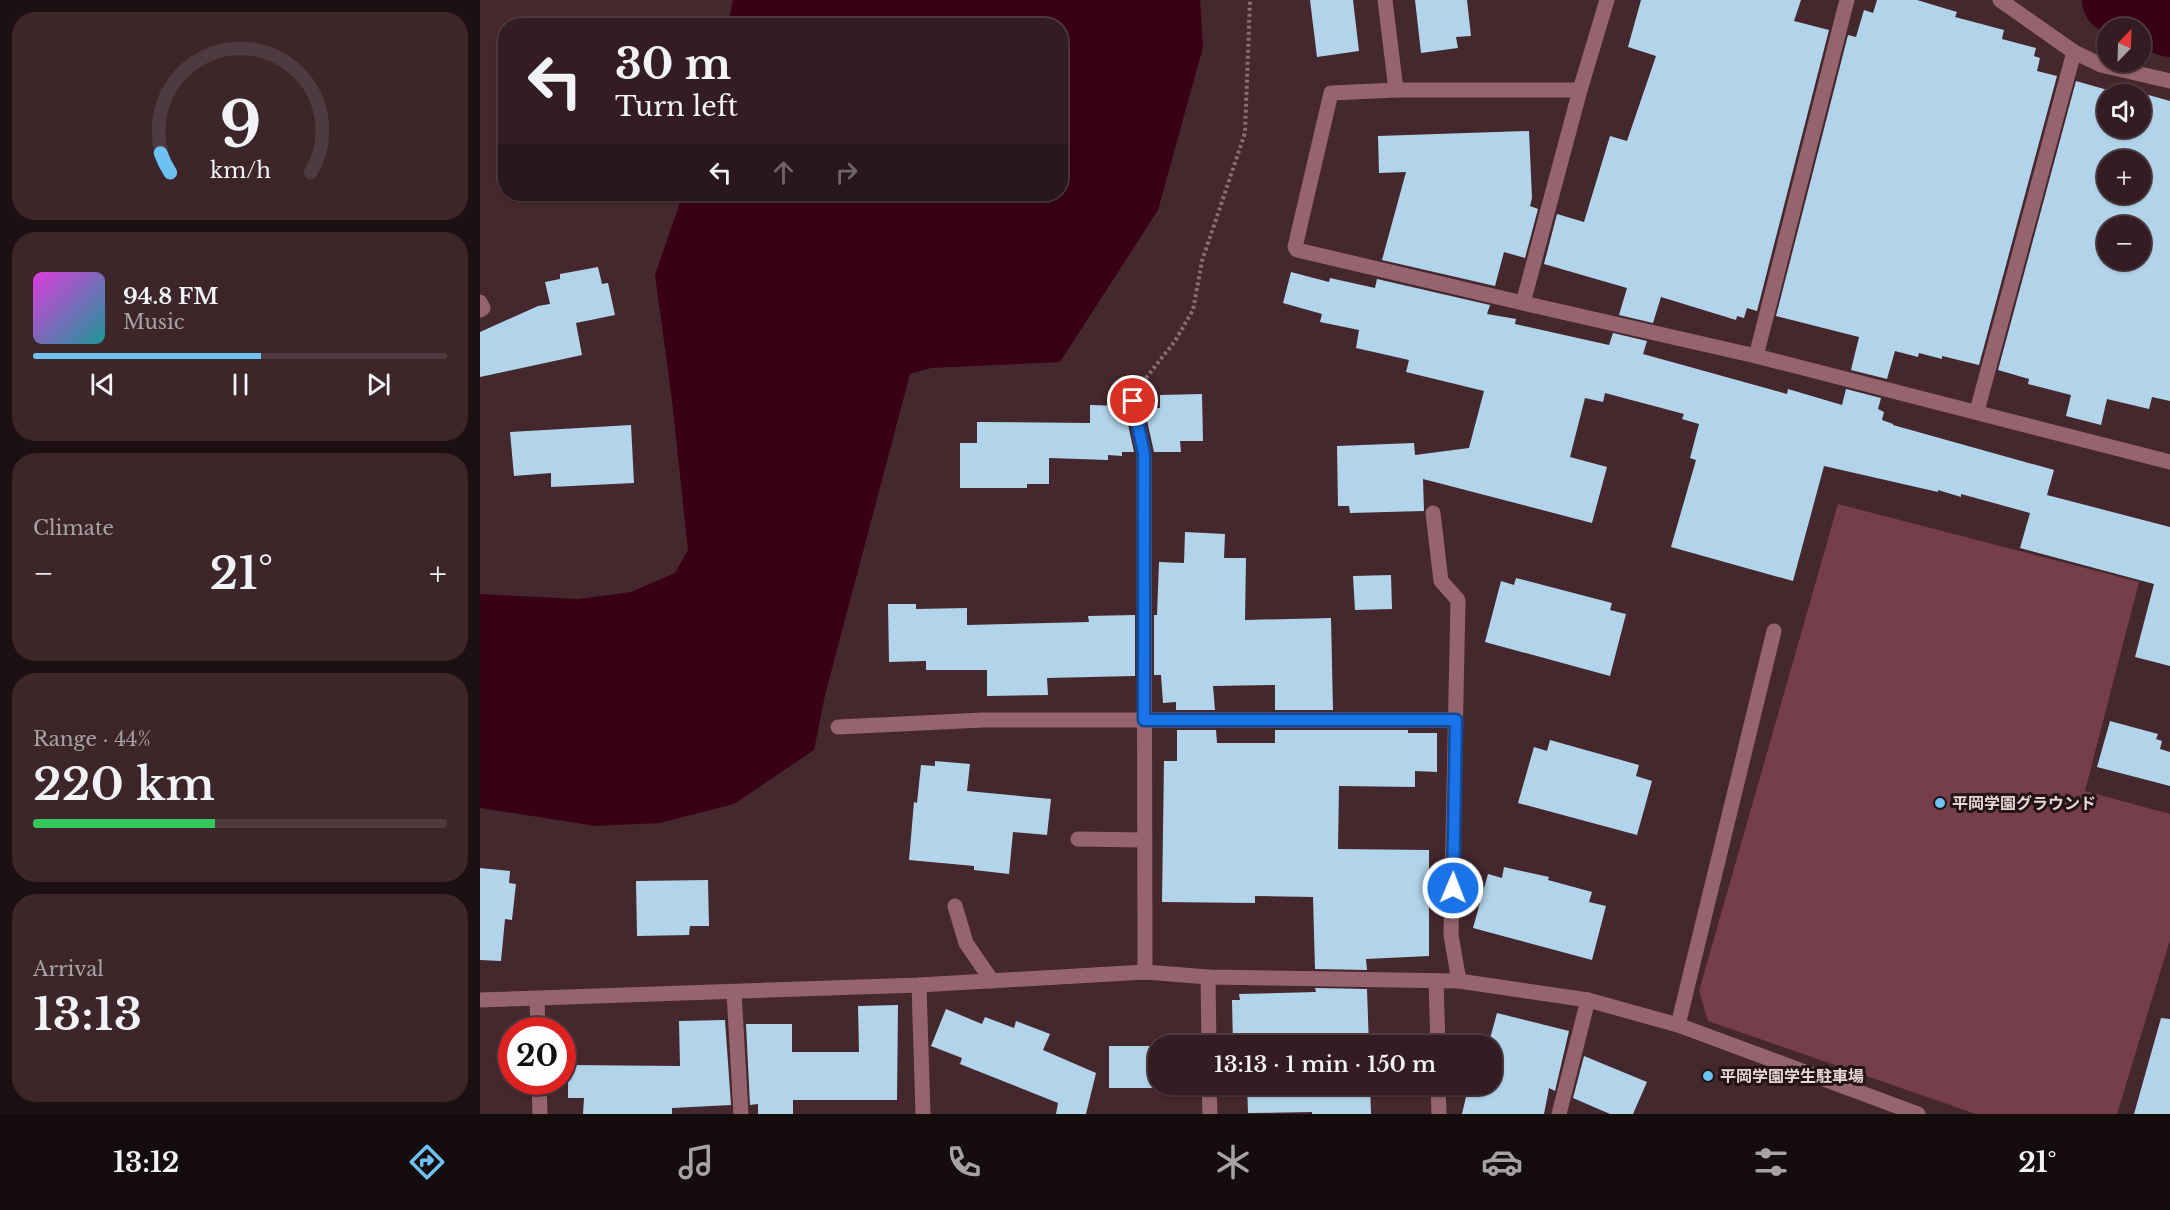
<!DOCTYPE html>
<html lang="en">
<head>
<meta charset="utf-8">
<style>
	:root { --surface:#341d22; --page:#3c262a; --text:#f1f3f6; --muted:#a9a2a5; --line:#4e3b40; --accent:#6dc2f3 }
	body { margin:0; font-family:"Libre Baskerville","Noto Sans JP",serif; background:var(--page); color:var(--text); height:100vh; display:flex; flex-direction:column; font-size:22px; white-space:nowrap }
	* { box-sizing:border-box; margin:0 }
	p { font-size:20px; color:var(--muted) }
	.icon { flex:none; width:33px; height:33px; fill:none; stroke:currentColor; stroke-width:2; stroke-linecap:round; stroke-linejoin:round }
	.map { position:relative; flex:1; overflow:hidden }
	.details { display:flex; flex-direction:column; gap:12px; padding:12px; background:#1d1013; width:480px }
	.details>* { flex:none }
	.hud { position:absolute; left:18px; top:18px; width:570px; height:183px; border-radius:24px; box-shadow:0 2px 4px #0004,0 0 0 2px var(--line); background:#341d22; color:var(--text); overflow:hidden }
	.needle { width:39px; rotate:23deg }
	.tools { position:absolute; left:1617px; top:18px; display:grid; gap:12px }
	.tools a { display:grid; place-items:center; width:54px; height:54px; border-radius:50%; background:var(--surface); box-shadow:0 2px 4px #0004,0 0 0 2px var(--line); font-size:30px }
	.speed { position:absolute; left:18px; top:1017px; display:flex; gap:12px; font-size:30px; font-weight:700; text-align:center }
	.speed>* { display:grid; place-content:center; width:78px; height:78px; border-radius:50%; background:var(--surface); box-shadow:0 2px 4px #0004,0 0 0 2px var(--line); line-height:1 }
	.speed .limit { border:9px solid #d22; background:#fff; color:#111 }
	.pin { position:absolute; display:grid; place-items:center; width:51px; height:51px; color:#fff; margin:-26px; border:3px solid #fff; border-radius:50%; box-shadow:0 2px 6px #0007 }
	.me { position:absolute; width:66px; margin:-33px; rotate:1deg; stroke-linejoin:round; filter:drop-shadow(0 0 4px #0008) }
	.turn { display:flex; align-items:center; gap:21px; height:126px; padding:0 18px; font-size:27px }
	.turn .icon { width:78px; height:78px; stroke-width:2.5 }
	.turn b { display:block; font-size:42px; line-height:51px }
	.lanes { display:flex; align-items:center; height:57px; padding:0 18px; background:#0003; justify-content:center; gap:30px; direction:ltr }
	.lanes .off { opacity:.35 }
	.big { font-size:45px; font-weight:600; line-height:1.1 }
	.details .card { flex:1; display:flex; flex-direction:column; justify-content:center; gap:9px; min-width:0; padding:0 21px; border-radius:24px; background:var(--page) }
	.details .dial { align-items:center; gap:0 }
	.dial svg { height:156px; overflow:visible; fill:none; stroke:var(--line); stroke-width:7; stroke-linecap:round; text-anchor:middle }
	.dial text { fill:var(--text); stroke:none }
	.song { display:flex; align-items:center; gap:18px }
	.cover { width:72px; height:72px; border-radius:9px; background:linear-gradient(135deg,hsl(300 70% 55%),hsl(180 70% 35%)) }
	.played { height:6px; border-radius:3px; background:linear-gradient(90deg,var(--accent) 55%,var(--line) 55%) }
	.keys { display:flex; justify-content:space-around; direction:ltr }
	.heat { display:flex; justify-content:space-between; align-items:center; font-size:33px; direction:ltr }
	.charge { height:9px; border-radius:4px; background:linear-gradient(90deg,#34c759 44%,var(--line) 0) }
	.trip { position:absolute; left:668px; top:1035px; width:354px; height:60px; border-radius:24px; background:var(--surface); box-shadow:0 2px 4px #0004,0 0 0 2px var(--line); font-weight:600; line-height:60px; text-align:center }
	.tab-bar { display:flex; height:96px; justify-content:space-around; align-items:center; background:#150c0e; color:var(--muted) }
	.tab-bar .icon { width:42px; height:42px }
	.tab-bar .current { color:var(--accent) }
	.tab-bar b { font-size:27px; color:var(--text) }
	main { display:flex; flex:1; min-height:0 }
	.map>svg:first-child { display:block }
	.green { fill:#763e4b }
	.water { fill:#380115 }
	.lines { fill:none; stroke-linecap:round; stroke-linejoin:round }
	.river { stroke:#380115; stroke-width:68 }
	.building { fill:#b2d4ea; fill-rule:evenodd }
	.path { stroke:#886e73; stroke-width:4; stroke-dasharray:3 3; stroke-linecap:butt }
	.minor { stroke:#96646f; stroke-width:15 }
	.route-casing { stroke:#114b97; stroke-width:15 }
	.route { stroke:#1a73e8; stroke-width:10 }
	.poi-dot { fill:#6dc2f3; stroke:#231417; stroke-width:2 }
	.labels { text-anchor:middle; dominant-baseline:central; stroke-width:6; stroke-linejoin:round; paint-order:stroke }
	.poi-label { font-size:16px; font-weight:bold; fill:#e9d5d8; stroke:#231417; text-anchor:start }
</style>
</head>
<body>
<main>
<section class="details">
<div class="card dial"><svg viewBox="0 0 100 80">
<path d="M14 69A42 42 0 1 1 86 69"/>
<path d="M14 69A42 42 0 0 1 9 59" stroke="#6dc2f3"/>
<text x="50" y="56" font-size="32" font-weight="700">9</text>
<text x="50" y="72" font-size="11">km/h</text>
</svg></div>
<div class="card">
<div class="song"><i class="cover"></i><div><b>94.8 FM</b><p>Music</p></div></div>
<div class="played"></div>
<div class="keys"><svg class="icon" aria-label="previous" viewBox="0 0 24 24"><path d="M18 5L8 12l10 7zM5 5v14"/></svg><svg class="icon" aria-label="pause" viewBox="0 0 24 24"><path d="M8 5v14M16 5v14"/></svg><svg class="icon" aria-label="next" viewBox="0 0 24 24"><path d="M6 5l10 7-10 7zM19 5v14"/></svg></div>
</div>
<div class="card"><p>Climate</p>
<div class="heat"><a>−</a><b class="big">21°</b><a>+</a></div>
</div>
<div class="card"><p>Range · 44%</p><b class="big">220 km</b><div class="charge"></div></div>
<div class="card"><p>Arrival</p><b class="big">13:13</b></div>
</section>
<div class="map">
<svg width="1690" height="1114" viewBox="0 0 1690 1114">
	<rect width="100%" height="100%" fill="#45272e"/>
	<polygon class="green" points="1358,504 1659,582 1605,791 1690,814 1690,940 1637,1114 1496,1114 1228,1021 1219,991"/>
	<polygon class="water" points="253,0 720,0 723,47 678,210 580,362 451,368 430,374 345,695 334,750 254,804 179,823 116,826 0,808 0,594 98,599 151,592 195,573 208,550 192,400 175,275 203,194 580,194 580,26 248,25"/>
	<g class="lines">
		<polyline class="river" points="1636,0 1690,23"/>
	</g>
	<g class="building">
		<polygon points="830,0 873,0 879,51 837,57"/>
		<polygon points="935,0 987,0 991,36 976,37 978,48 941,53"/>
		<polygon points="1161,0 1321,0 1314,21 1349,30 1277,311 1267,308 1264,318 1257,316 1256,320 1181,297 1173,323 1139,315 1147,288 1064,264 1077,214 1104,222 1130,136 1147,141 1176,56 1148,47"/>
		<polygon points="1397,0 1437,0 1477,12 1475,17 1524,30 1522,39 1556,48 1554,56 1560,58 1557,71 1577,76 1499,365 1462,356 1462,359 1439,353 1438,357 1415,351 1407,379 1371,370 1379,337 1296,316 1368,35 1376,37 1384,10 1393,13"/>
		<path d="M 1596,81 L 1631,91 L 1633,85 L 1690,101 L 1690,401 L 1672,397 L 1669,409 L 1627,399 L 1621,425 L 1586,416 L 1591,395 L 1548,384 L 1549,379 L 1518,370 ZM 1628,94 L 1660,94 L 1660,128 L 1628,128 ZM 1628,160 L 1660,160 L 1660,194 L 1628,194 ZM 1628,226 L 1660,226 L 1660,260 L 1628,260 Z"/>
		<polygon points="1049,131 1052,198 1050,206 1058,209 1045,258 1024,252 1015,286 902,260 926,172 899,173 898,136"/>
		<polygon points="118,267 122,284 128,283 135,315 96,323 102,355 0,377 0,332 58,306 70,304 65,282 80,279 80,274"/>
		<polygon points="811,272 849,282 850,278 895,288 897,279 1010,305 1007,314 1036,319 1035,324 1129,345 1133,333 1167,341 1163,354 1307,394 1308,389 1362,405 1366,389 1401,398 1398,409 1404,412 1402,420 1413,424 1413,425 1574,470 1567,495 1690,527 1690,666 1655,657 1674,584 1540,548 1550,513 1481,494 1481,497 1458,490 1458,492 1344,466 1313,581 1191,547 1216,460 1210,458 1219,424 1202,419 1204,414 1125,393 1123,402 1105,398 1090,457 1127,467 1112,523 943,479 944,511 870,513 869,506 858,506 857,446 934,443 935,455 989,448 1004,391 926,372 929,360 876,348 879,330 840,322 842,314 803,303"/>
		<polygon points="722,394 723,441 700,441 701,452 674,452 664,407 680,408 680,395"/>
		<polygon points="610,405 644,406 654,452 642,452 642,456 628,455 628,460 569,458 569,484 547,484 547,488 480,488 480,443 497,443 497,422 610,423"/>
		<polygon points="151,425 154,483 71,487 71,473 34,476 30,432"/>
		<polygon points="705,532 745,534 744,558 766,558 765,620 851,618 853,710 795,710 795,685 733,686 735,710 696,710 696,702 683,703 681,675 674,675 674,615 677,615 679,562 704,563"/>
		<polygon points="911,575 912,609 875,610 873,576"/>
		<polygon points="1036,578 1132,603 1130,610 1146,614 1130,676 1005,642 1021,581 1034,585"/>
		<polygon points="408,604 436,604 436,609 487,608 487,625 609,622 608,616 655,615 655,676 567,678 568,695 507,696 507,670 446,670 446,661 409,662"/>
		<polygon points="1630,721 1678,734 1676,739 1682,741 1680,749 1690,752 1690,786 1617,767"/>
		<polygon points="697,730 736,730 737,743 795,743 795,730 928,730 928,733 957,733 957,772 935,771 935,787 859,786 858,849 949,850 949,956 886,959 887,970 835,969 833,897 775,896 775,903 682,902 684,761 697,761"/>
		<polygon points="1070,740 1159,765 1156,776 1172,781 1157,835 1038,803 1054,747 1067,751"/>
		<polygon points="455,761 490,764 487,791 571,799 567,835 533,832 529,874 494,870 494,866 429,860 434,802 437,803 441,765 455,766"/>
		<polygon points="1024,867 1069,877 1068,880 1112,892 1109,902 1126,906 1112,960 993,928 1008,874 1022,878"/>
		<polygon points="0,868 30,871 29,883 36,884 32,920 25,919 21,961 0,960"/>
		<polygon points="228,880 229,926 210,926 209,935 157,936 156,881"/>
		<polygon points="835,988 887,989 889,1046 753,1046 752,1000 760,1000 759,994 836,992"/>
		<polygon points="418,1005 417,1100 313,1100 313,1114 278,1114 278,1104 270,1105 266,1024 312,1024 312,1052 379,1052 378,1006"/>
		<polygon points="466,1009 502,1024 505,1017 534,1028 536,1021 570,1034 563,1050 616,1073 606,1114 576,1114 578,1103 480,1064 482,1058 451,1046"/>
		<polygon points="1017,1013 1089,1031 1075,1091 1069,1088 1064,1114 982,1114 989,1084 1011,1084 1011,1046 1008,1046"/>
		<polygon points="1681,1018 1690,1019 1690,1114 1654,1114"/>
		<polygon points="245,1020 251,1105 192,1108 192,1114 103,1114 104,1098 88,1098 88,1065 200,1066 199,1021"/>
		<rect x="629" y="1046" width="49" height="42"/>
		<polygon points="1104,1056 1167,1082 1153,1114 1130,1114 1093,1098"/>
		<polygon points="767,1084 890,1084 891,1114 832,1114 832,1112 768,1113"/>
	</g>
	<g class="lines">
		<polyline class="path" points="666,378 695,341 713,310 722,261 765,133 770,0"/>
		<g class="minor">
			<polyline points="905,0 916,90"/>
			<polyline points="1127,0 1100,90 1043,303 1276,356 1690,462"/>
			<polyline points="1520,0 1594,52 1621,65 1690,81"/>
			<polyline points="0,302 3,308 0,310"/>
			<polyline points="1043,303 817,250 815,247 851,93 916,90 1100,90"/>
			<polyline points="1276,356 1367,0"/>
			<polyline points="653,401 664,454 665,972"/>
			<polyline points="1497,411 1594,52"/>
			<polyline points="953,513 961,581 978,600 971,935 979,981"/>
			<polyline points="358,727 503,720 976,720"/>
			<polyline points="598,839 664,840"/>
			<polyline points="475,906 486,943 512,981"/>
			<polyline points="728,977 729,1046"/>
			<polyline points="956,981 958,1046"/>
			<polyline points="439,985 443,1114"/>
			<polyline points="254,992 261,1114"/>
			<polyline points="57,999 58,1030"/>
			<polyline points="0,1000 439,985 665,972 728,977 979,981 1108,1000 1198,1025 1438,1114"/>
			<polyline points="1198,1025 1294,631"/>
			<polyline points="59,1082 60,1114"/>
			<polyline points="729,1084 730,1114"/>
			<polyline points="958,1084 959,1114"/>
			<polyline points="1079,1114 1108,1000"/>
		</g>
	</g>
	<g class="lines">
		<g class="route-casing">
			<polyline id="route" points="653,401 664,454 664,720 976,720 973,888"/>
		</g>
		<use href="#route" class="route"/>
	</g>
	<g class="poi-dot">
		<circle cx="1460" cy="803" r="6"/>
		<circle cx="1228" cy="1076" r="6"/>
	</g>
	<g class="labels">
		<g class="poi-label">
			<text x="1472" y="803">平岡学園グラウンド</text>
			<text x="1240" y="1076">平岡学園学生駐車場</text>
		</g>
	</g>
</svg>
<div class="tools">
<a><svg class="needle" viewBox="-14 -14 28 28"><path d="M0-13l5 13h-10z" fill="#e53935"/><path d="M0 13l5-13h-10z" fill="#a9a2a5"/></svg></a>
<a><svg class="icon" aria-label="sound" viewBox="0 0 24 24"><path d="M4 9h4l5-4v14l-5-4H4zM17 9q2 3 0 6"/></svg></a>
<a>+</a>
<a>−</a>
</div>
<div class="speed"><div class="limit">20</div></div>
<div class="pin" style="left:653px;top:401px;background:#d93025"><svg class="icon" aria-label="arrive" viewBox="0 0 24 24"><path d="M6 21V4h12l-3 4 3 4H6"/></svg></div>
<svg class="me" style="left:973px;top:888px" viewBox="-20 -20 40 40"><circle r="17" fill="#1a73e8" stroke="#fff" stroke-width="3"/><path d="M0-11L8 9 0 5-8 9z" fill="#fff"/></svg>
<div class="trip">13:13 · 1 min · 150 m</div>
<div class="hud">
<div class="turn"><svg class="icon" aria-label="left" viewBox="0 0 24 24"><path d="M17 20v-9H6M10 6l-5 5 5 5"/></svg><div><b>30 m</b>Turn left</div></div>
<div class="lanes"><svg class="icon" aria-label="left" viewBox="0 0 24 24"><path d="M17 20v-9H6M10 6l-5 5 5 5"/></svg><svg class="icon off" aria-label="ahead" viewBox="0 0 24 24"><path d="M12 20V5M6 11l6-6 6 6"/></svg><svg class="icon off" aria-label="right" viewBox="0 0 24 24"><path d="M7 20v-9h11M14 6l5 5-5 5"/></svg></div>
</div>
</div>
</main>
<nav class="tab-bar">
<b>13:12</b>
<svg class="icon current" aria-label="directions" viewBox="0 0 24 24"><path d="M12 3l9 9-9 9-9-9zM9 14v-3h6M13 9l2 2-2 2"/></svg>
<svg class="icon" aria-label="music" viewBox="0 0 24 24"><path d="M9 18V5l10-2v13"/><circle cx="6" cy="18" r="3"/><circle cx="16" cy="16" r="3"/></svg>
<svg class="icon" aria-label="phone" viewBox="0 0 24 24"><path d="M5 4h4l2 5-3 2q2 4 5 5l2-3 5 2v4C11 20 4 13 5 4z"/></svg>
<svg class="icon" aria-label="climate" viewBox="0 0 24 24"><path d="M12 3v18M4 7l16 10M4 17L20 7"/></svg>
<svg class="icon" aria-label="car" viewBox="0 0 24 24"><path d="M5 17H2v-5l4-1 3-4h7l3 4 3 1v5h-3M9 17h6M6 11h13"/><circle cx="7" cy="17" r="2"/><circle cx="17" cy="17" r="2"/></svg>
<svg class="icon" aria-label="filters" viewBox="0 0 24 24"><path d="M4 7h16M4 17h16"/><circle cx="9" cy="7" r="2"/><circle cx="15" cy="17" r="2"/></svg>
<b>21°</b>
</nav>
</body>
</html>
